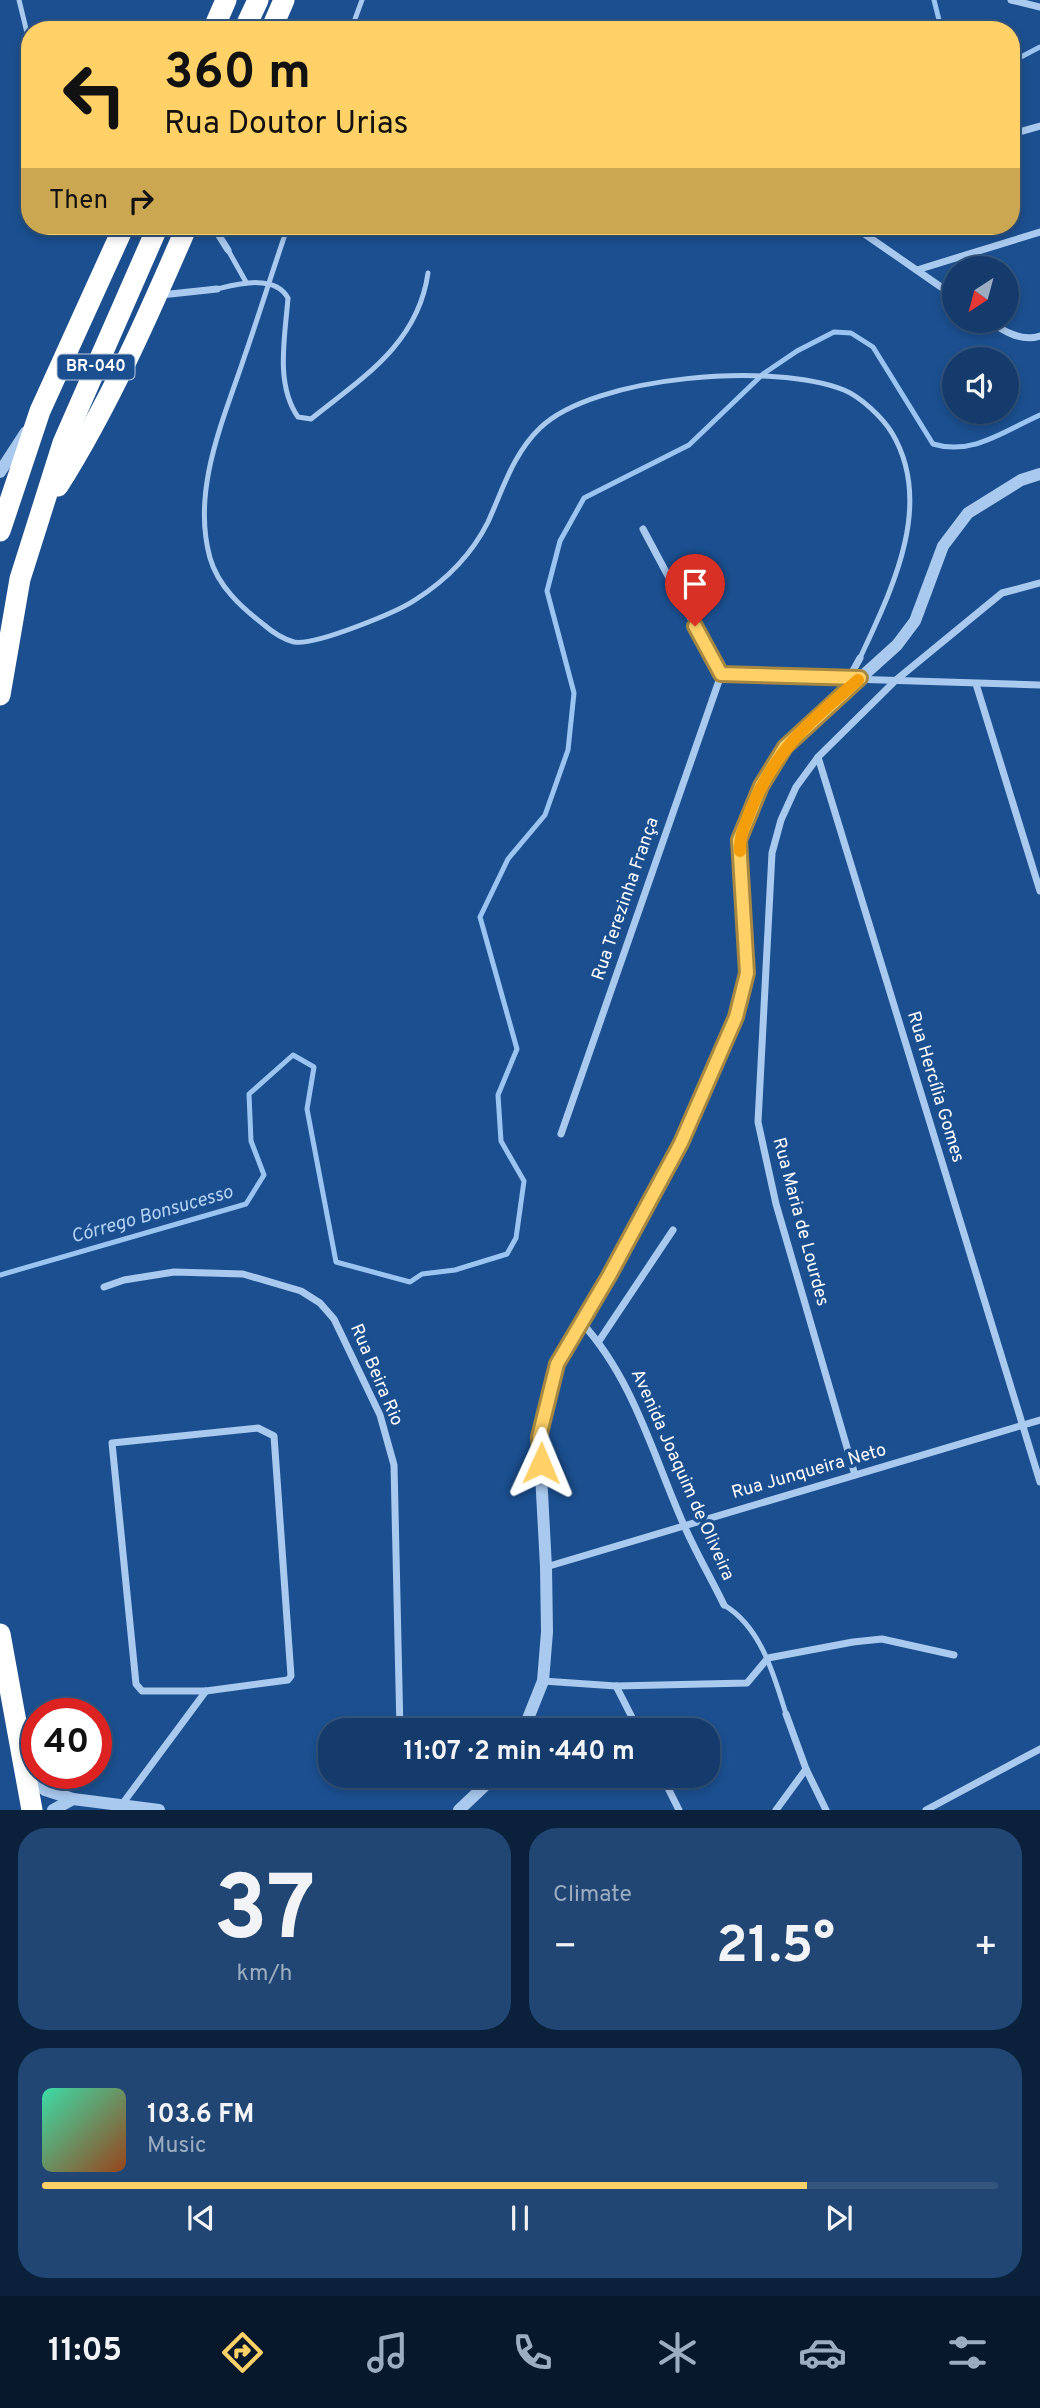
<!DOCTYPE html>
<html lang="en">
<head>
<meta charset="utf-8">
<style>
	:root { --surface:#143b6b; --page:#214673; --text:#f1f3f6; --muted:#9dadc1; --line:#33557e; --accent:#ffd166 }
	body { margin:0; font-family:Overpass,sans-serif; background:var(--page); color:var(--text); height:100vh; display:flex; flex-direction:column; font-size:26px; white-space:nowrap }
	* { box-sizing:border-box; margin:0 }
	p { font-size:23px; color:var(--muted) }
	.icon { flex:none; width:38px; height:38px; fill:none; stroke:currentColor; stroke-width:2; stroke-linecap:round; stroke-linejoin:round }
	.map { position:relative; height:1810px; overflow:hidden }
	.details { display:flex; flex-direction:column; gap:18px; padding:18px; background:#0b203b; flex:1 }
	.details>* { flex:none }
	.banner { position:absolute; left:21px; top:21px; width:999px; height:214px; border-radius:28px; box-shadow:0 4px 10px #0003,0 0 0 2px var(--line); background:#ffd166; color:#111; overflow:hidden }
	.needle { width:46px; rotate:216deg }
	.tools { position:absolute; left:942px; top:256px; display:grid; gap:14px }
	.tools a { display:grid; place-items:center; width:77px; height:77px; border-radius:50%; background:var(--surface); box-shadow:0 4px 10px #0003,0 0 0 2px var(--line); font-size:35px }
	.speed { position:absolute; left:21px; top:1698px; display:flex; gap:14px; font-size:35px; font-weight:700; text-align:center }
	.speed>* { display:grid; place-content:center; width:91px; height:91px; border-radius:50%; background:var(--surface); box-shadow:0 4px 10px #0003,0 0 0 2px var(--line); line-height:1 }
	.speed .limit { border:10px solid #d22; background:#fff; color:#111 }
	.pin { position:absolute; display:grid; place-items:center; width:60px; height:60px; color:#fff; margin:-72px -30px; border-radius:50% 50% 50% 0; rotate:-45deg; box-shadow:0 0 7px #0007 }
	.pin .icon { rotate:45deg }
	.me { position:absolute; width:77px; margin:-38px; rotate:1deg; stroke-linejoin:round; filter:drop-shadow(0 0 5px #0008) }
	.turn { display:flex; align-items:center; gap:24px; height:147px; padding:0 28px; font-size:32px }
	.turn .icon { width:91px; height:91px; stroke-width:2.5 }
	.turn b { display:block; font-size:49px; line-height:60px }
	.then { display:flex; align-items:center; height:66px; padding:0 28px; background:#0003; gap:14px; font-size:26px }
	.big { font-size:52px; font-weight:700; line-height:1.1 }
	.details .widget { flex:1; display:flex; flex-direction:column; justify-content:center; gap:10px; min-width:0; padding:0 24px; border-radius:28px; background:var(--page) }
	.details .dial { align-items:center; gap:0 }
	.dial b { font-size:91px; line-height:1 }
	.song { display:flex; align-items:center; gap:21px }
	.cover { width:84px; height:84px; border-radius:10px; background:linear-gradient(135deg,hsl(160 70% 55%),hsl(20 70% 35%)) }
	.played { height:7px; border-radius:4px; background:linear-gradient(90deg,var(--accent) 80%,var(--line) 80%) }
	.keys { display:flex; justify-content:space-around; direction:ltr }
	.heat { display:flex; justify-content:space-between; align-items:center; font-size:38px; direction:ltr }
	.details .tiles { flex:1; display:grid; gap:18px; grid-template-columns:1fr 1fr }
	.widget:last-child { grid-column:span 2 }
	.trip { position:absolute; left:318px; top:1718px; width:402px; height:70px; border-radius:28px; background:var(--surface); box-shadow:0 4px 10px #0003,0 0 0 2px var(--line); font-weight:700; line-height:70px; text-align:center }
	.tabs { display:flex; height:112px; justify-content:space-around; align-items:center; background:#08182b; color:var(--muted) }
	.tabs .icon { width:49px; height:49px }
	.tabs .on { color:var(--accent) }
	.tabs b { font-size:32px; color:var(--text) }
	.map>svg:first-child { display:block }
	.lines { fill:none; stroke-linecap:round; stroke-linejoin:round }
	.stream { stroke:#9cc4f0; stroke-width:5 }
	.service { stroke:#a9c9ee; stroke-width:5 }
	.minor { stroke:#a9c9ee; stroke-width:7 }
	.tertiary { stroke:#a9c9ee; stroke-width:12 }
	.motorway { stroke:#fff; stroke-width:21 }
	.route-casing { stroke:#a68842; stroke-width:18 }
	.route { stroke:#ffd166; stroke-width:12 }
	.slow { stroke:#f59e0b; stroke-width:12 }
	.labels { text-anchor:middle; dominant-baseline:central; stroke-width:7; stroke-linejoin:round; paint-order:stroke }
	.shield { fill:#1b4f8f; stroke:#bbcadd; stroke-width:2 }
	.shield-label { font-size:16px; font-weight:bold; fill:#fff }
	.street-label { font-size:18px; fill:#fff; stroke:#1b4f8f }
	.water-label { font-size:19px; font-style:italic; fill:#b5d3f5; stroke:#1b4f8f }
</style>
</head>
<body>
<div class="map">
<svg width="1040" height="1810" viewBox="0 0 1040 1810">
	<rect width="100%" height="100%" fill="#1b4f8f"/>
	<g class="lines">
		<g class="stream">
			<polyline points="934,0 940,24 947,30"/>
			<polyline points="1012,57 1017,59 1040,47"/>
			<path d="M 0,1275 L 246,1204 L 264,1175 L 251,1141 L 249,1094 L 293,1055 L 314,1067 L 307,1109 L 336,1262 L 410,1282 L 422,1274 L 455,1270 L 507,1254 L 516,1238 L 524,1181 L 501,1141 L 498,1095 L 517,1049 L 480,917 L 508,859 L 545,815 L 568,750 L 574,693 L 547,591 L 560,541 L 584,498 L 689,445 L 763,374 L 797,351 L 834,332 L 851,333 L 873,347 L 933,444 C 972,456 1004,431 1040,415"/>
		</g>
		<g class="service">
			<polyline points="19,0 30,45"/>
			<polyline points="351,30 362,0"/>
			<path d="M 288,226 C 273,269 260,312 245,355 C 224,419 191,489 210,558 C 218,586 241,607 263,624 C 271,631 283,639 294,642 C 315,646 397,612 415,600 C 445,581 472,554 488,522 C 503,489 513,454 540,428 C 594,375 776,362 844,390 C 861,397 883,418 892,433 C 935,505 891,591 860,658"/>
			<polyline points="228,250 246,282"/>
			<path d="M 217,289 C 238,284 275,274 288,298 C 285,337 275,384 298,417 L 311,419 C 362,378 418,344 428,273"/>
			<path d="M 724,1605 C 761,1627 774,1675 786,1714"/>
		</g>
		<g class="minor">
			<polyline points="1011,0 1040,7"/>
			<polyline points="1012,134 1040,126"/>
			<polyline points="213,226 228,250"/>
			<polyline points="853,226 954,296"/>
			<polyline points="917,270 1040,232"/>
			<polyline points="161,295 217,289"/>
			<path d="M 988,320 C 1003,331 1021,342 1040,336"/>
			<polyline points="643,529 721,675"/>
			<polyline points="721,675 1040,685"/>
			<polyline points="849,678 860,658"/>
			<polyline points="976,684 1040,891"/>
			<polyline points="818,757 1040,1482"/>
			<polyline points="561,1134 721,675"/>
			<polyline points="104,1287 124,1280 174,1272 243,1274 301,1291 320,1303 334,1319 380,1415 394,1465 400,1731"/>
			<path d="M 581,1322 C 633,1378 653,1455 683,1523 C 695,1551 711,1578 724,1605"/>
			<polyline points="599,1341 673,1230"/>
			<polygon points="258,1428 274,1436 291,1676 288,1680 206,1691 142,1691 136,1684 112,1443"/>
			<polyline points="855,1475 776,1204 758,1122 772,853 781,820 796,787 818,757 896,680 1002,593 1040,583"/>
			<polyline points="546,1567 1040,1420"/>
			<polyline points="543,1681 616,1686 747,1683 768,1658 853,1642 882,1639 954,1655"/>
			<polyline points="616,1686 639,1731"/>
			<polyline points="786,1714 806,1769 826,1810"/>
			<polyline points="662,1776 679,1810"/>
			<polyline points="123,1803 206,1691"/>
			<polyline points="776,1810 806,1769"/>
			<polyline points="926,1810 1040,1749"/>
		</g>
		<g class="tertiary">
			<polyline points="0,472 26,432"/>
			<polyline points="523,1731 543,1681 547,1632 546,1567 539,1437 557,1364 609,1276 681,1143 736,1017 747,973 739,840 761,786 785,746 897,645 915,621 943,546 968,513 1021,480 1040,474"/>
			<polyline points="28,1773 45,1790 73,1799 159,1810"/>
			<polyline points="53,1810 73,1799"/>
			<polyline points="459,1810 495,1776"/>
		</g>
		<g class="motorway">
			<polyline points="213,30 226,0"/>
			<polyline points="244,30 258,0"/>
			<polyline points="271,30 284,0"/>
			<path d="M 58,486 C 109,405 149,314 187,226"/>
			<polyline points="0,531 40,411 124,226"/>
			<polyline points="0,695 20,579 63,443 158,226"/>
			<polyline points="0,1634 32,1810"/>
		</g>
	</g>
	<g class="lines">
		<g class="route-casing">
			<polyline id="route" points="541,1463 539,1437 557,1364 609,1276 681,1143 736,1017 747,973 739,840 761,786 785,747 860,678 721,674 695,626"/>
		</g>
		<use href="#route" class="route"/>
		<path class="slow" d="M 740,851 C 739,836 746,823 751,809 C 777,747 809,723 858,680"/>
	</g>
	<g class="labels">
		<rect class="shield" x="57.5" y="354.5" width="77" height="25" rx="5"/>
		<g class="shield-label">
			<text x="96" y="367">BR-040</text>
		</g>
		<g class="street-label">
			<text transform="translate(626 899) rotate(-71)">Rua Terezinha França</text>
			<text transform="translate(935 1087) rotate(73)">Rua Hercília Gomes</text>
			<text transform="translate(800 1222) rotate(75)">Rua Maria de Lourdes</text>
			<text transform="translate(376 1375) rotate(67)">Rua Beira Rio</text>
			<text transform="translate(809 1472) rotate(-16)">Rua Junqueira Neto</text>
			<text transform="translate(682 1475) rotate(66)">Avenida Joaquim de Oliveira</text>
		</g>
		<g class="water-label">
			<text transform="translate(152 1215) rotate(-16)">Córrego Bonsucesso</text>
		</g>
	</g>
</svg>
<div class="tools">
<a><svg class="needle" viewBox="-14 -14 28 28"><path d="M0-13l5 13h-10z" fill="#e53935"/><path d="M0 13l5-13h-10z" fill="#9dadc1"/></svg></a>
<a><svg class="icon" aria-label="sound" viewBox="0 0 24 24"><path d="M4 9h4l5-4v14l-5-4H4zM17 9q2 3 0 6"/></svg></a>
</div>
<div class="speed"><div class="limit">40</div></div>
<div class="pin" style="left:695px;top:626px;background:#d93025"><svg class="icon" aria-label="arrive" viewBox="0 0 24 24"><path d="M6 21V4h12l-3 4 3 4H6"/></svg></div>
<svg class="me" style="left:541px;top:1463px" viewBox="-20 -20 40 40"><path d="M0-17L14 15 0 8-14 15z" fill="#ffd166" stroke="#fff" stroke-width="4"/></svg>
<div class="trip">11:07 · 2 min · 440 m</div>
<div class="banner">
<div class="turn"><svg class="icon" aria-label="left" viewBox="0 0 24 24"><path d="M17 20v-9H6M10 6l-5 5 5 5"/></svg><div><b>360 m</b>Rua Doutor Urias</div></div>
<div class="then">Then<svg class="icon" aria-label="right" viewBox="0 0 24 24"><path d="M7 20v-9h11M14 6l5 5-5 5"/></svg></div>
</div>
</div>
<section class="details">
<div class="tiles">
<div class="widget dial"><b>37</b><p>km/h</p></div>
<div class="widget"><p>Climate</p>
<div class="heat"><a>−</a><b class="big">21.5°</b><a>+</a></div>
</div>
<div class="widget">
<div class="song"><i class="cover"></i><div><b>103.6 FM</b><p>Music</p></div></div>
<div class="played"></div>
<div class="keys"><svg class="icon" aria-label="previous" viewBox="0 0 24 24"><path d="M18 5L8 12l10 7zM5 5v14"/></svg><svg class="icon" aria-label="pause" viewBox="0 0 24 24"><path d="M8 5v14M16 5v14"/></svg><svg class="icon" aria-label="next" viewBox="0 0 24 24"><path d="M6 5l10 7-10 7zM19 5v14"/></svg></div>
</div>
</div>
</section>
<nav class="tabs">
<b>11:05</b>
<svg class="icon on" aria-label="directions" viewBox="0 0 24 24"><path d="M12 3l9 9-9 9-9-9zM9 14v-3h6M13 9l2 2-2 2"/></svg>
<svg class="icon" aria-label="music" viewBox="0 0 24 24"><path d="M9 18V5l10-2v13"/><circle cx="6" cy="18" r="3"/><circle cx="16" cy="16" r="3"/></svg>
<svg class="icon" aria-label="phone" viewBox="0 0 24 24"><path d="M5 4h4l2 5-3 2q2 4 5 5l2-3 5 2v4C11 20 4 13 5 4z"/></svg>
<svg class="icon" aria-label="climate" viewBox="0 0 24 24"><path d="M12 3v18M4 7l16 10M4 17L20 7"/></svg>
<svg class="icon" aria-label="car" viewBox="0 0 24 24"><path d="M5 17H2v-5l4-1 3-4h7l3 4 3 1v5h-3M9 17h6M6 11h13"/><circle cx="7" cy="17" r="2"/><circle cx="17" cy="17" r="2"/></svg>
<svg class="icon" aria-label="filters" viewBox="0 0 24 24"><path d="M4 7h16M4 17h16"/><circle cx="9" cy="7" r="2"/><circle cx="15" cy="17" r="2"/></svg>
</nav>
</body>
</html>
